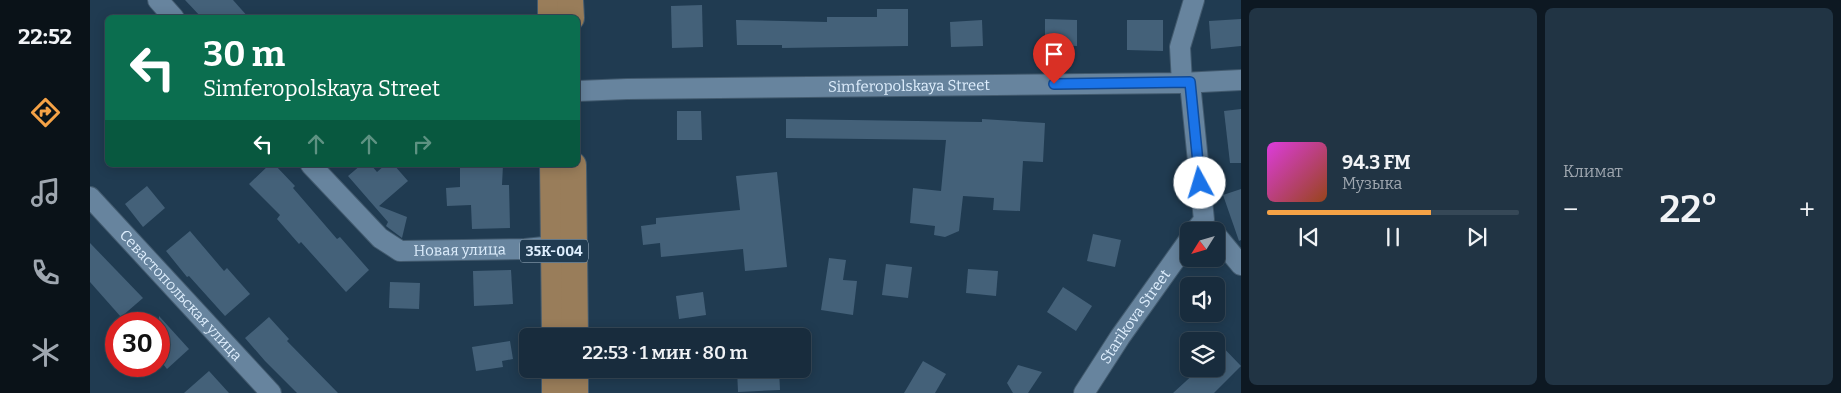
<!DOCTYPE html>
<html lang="ru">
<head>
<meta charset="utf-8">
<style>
	:root { --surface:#182c3d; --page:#213444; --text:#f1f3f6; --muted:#9fa7b0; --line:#364857; --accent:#f5a246 }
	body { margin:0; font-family:Bitter,serif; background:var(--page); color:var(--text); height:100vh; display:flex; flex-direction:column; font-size:19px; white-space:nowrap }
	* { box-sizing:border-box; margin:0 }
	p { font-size:16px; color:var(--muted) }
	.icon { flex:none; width:28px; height:28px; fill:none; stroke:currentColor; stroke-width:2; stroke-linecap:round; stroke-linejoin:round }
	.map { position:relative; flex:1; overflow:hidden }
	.panel { display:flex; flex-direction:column; gap:8px; padding:8px; background:#0d1822; width:600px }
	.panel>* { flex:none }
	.banner { position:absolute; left:15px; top:15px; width:475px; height:152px; border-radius:8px; box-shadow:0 2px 12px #0003,0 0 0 1px var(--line); background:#0b6e4f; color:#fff; overflow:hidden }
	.needle { width:32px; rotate:233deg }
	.tools { position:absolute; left:1090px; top:222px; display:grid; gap:10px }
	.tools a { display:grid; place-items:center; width:45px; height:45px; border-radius:8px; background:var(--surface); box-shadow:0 2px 12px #0003,0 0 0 1px var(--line); font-size:25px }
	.speed { position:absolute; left:15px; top:312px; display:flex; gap:10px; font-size:25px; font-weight:700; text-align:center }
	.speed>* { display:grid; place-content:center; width:65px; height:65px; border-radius:50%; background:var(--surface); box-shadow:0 2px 12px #0003,0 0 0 1px var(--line); line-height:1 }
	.speed .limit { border:8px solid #d22; background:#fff; color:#111 }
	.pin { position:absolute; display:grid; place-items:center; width:42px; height:42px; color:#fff; margin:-51px -21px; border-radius:50% 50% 50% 0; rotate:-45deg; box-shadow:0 0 5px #0007 }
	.pin .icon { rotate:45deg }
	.me { position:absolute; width:55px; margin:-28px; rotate:354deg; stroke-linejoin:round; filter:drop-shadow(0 0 4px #0008) }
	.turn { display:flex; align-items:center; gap:18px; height:105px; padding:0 15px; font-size:22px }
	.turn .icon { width:65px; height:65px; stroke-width:2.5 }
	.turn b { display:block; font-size:35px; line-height:42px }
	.lanes { display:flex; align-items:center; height:48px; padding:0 15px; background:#0003; justify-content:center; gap:25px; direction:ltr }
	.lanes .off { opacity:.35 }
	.big { font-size:38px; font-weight:600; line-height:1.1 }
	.panel .card { flex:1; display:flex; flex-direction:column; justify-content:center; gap:8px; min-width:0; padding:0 18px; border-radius:8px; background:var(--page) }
	.song { display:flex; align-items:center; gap:15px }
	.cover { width:60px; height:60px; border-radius:8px; background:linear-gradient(135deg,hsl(300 70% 55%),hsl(20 70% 35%)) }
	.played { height:5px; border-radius:2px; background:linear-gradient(90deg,var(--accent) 65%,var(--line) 65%) }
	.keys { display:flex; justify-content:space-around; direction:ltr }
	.heat { display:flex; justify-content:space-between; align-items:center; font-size:28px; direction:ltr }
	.panel .tiles { flex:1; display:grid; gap:8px; grid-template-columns:repeat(2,1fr) }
	.trip { position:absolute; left:429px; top:328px; width:292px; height:50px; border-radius:8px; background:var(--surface); box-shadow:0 2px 12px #0003,0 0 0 1px var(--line); font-weight:600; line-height:50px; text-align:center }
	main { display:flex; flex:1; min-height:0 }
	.tab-bar { display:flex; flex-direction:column; width:90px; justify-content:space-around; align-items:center; background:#0a1218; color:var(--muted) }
	.tab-bar .icon { width:35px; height:35px }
	.tab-bar .on { color:var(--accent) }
	.tab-bar b { font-size:22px; color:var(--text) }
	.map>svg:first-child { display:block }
	.building { fill:#446179 }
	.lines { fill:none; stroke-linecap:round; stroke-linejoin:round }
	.minor-casing { stroke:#425a6e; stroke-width:22 }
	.major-casing { stroke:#425a6e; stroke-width:28 }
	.minor { stroke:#67849e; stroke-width:20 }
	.major { stroke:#997d5a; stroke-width:26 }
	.route-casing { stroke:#114b97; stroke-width:12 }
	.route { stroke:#1a73e8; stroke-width:9 }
	.labels { text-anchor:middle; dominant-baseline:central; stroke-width:5; stroke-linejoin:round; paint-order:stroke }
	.shield { fill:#203b51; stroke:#a5b8c9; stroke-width:1 }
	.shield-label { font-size:14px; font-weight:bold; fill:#deeefd }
	.street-label { font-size:15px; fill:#deeefd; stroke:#203b51 }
</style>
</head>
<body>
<main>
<nav class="tab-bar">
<b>22:52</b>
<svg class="icon on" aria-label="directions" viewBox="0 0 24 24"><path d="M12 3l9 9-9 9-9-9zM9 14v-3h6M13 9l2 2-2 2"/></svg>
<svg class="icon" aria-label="music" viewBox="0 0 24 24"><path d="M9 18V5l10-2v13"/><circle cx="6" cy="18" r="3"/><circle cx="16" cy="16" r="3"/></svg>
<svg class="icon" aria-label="phone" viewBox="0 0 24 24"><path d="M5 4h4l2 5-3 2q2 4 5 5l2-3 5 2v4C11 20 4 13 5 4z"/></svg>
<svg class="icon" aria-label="climate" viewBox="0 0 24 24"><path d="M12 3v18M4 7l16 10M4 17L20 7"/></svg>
</nav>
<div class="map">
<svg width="1151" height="393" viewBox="0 0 1151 393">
	<rect width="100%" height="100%" fill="#203b51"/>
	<g class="building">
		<polygon points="95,0 143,0 159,18 112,18"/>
		<polygon points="612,5 613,47 582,48 581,6"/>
		<polygon points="787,9 818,9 818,46 692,48 692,45 647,45 646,20 737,22 737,17 787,17"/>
		<polygon points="955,19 987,20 987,46 955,45"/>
		<polygon points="1151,19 1151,46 1121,49 1119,21"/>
		<polygon points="892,20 893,46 861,47 860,22"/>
		<polygon points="1037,20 1073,20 1073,51 1037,50"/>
		<polygon points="1151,109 1151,163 1140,163 1134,111"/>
		<polygon points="587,111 611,111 612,140 587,140"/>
		<polygon points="696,119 892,122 892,119 955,123 953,162 933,161 930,211 903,210 904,198 873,196 869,231 855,237 844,235 845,226 820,223 823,188 851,191 856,140 696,138"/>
		<polygon points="179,165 185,165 205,186 203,188 247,239 250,237 279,270 256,292 211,242 209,244 187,219 190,215 159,184"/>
		<polygon points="271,165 281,165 287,172 295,165 304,165 318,181 289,206 317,217 312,238 296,226 298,222 258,176"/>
		<polygon points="370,165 413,165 412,185 419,185 420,228 382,229 381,205 357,206 356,188 370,187"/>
		<polygon points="687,172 697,267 655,271 653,249 571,257 570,243 553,245 551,226 566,224 566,218 650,210 646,176"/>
		<polygon points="57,186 75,208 53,227 35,204"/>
		<polygon points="1151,189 1151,240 1149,241 1133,195"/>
		<polygon points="100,231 134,271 137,268 160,294 135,316 99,276 97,277 76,251"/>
		<polygon points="1003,234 1031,240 1025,267 997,261"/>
		<polygon points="0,243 53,298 31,317 0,282"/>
		<polygon points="739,258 756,260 753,280 767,281 763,315 731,310"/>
		<polygon points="796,264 822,267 818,298 792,295"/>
		<polygon points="878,269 908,271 906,296 876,293"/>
		<polygon points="421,270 423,304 384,306 383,271"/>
		<polygon points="300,282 330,283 329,309 299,308"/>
		<polygon points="973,287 1002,306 986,331 957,312"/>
		<polygon points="613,292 616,315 589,319 586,296"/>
		<polygon points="69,316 99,349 77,369 69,359"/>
		<polygon points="179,317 199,339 197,341 248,393 207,393 175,361 155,338"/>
		<polygon points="1125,339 1151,366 1124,393 1083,393 1107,371 1105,369 1126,369 1126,341 1122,341"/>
		<polygon points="420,341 423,359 412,361 413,367 386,371 382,347"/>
		<polygon points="833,361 856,374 845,393 814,393"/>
		<polygon points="928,365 952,372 938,393 923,393 917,383"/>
		<polygon points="647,369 689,369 690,390 648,392"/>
		<polygon points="119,371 139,393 94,393"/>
	</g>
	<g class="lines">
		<g class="minor-casing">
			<g id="minor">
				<polyline points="68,0 84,18"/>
				<polyline points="1092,83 1090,47 1104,0"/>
				<polyline points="1100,83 1114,220 1105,231"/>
				<path id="s1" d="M 488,91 L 537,89 L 1092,83 L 1151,80"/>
				<path id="s2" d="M 221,165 L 290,238 L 310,251 L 435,249 L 464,246"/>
				<path id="s3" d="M 0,197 L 181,393"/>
				<polyline points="1126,235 1151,265"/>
				<path id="s4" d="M 994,393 L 1030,337 L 1099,240"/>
			</g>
		</g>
		<g class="major-casing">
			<g id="major">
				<polyline points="461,0 461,18"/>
				<polyline points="480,0 481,18"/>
				<polyline points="463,165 465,336"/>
				<polyline points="483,165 485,336"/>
				<polyline points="465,369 465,393"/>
				<polyline points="485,369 485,393"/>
			</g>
		</g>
		<use href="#minor" class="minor"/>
		<use href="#major" class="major"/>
	</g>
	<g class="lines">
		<g class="route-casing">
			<polyline id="route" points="964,84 1100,82 1110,183"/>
		</g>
		<use href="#route" class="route"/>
	</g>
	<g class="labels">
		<rect class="shield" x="430" y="239.5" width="68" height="23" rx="4"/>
		<g class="shield-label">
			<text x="464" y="251">35К-004</text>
		</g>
		<g class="street-label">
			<text stroke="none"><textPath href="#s1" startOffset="331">Simferopolskaya Street</textPath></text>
			<text stroke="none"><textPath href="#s2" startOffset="184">Новая улица</textPath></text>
			<text stroke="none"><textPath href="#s3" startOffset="134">Севастопольская улица</textPath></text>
			<text stroke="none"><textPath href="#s4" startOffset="92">Starikova Street</textPath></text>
		</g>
	</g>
</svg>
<div class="tools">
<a><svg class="needle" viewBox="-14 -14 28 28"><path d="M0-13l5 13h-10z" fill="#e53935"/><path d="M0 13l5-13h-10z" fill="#9fa7b0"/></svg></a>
<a><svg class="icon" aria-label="sound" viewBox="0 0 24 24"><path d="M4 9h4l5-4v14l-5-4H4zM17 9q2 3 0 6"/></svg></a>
<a><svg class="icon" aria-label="layers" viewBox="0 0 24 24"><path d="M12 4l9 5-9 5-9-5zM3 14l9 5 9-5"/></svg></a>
</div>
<div class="speed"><div class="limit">30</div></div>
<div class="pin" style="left:964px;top:84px;background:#d93025"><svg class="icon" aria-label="arrive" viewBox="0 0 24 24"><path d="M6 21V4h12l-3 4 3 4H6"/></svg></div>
<svg class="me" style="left:1110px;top:183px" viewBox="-20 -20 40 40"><circle r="19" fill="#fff"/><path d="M0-13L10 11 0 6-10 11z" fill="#1a73e8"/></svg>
<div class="trip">22:53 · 1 мин · 80 m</div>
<div class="banner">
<div class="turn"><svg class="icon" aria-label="left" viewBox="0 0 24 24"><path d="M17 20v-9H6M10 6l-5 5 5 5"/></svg><div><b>30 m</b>Simferopolskaya Street</div></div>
<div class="lanes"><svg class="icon" aria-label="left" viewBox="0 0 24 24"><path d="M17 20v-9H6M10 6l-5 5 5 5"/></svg><svg class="icon off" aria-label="ahead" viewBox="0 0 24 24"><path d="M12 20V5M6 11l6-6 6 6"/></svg><svg class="icon off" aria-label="ahead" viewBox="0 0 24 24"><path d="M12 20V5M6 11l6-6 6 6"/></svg><svg class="icon off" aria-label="right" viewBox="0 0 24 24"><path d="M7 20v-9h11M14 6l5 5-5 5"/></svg></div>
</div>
</div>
<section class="panel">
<div class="tiles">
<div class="card">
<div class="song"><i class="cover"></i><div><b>94.3 FM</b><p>Музыка</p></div></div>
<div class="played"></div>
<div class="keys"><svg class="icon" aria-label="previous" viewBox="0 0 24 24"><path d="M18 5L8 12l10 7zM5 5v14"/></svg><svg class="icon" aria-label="pause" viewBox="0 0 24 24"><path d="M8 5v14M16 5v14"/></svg><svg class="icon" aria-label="next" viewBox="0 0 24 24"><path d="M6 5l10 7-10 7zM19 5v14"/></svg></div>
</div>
<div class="card"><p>Климат</p>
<div class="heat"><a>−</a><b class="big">22°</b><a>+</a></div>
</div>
</div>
</section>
</main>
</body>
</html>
